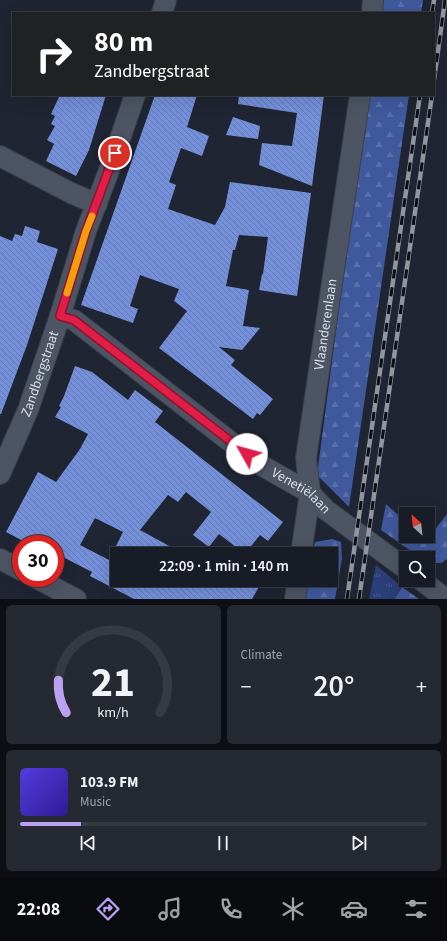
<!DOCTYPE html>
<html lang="en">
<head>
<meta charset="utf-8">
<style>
	:root { --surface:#181c26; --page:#252932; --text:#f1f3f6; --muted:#9fa1a7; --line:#363a43; --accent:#bca0f2 }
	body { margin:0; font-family:"Source Sans 3",sans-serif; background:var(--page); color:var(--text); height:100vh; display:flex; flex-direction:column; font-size:15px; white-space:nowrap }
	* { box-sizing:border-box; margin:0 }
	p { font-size:13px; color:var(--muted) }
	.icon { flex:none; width:22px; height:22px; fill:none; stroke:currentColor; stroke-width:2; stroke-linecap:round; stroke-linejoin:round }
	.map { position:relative; height:599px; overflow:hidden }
	.sheet { display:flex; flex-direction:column; gap:6px; padding:6px; background:#0d0f15; flex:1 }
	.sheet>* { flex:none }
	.top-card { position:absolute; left:12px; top:12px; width:423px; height:84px; border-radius:0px; box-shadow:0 4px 16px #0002,0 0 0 1px var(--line); background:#202124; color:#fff; overflow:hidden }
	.needle { width:26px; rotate:333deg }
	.tools { position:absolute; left:399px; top:507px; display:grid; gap:8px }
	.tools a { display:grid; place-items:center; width:36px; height:36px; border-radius:0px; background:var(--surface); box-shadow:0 4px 16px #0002,0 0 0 1px var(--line); font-size:20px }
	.speed { position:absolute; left:12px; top:535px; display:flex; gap:8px; font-size:20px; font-weight:700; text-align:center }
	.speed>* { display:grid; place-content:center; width:52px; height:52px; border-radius:50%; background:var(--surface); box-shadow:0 4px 16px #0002,0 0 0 1px var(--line); line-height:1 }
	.speed .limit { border:6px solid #d22; background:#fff; color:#111 }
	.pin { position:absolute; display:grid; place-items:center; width:34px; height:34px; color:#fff; margin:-17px; border:2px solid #fff; border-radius:50%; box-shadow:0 1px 4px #0007 }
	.me { position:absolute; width:44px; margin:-22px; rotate:308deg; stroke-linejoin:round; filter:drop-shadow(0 0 3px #0008) }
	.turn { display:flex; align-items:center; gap:14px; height:84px; padding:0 16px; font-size:18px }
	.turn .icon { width:52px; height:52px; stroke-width:2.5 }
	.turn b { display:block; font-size:28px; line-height:34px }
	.big { font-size:30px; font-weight:600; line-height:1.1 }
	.sheet .widget { flex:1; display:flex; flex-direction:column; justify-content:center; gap:6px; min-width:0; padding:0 14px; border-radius:6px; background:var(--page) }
	.sheet .dial { align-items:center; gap:0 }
	.dial svg { height:104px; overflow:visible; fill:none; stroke:var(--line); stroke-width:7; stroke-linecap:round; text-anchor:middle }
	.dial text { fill:var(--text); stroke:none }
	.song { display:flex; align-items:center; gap:12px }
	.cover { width:48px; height:48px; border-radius:6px; background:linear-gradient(135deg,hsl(250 70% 55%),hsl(250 70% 35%)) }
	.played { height:4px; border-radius:2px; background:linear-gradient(90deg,var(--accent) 15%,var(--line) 15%) }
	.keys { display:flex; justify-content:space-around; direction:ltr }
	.heat { display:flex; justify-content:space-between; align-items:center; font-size:22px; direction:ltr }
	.sheet .tiles { flex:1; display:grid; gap:6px; grid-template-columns:1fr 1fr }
	.widget:last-child { grid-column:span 2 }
	.trip { position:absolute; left:110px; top:547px; width:228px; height:40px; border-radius:0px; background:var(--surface); box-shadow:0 4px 16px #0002,0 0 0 1px var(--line); font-weight:600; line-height:40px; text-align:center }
	.tab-bar { display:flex; height:64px; justify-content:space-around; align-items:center; background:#0a0b0f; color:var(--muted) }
	.tab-bar .icon { width:28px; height:28px }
	.tab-bar .on { color:var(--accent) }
	.tab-bar b { font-size:18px; color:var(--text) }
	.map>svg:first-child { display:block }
	.grass { fill:url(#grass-tufts) }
	.forest { fill:url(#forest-firs) }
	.building { fill:url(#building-back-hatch); fill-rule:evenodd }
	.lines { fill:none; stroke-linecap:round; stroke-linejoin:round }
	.minor-casing { stroke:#3c404c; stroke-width:22 }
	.minor { stroke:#4d5463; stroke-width:20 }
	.rail-casing { stroke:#9196a1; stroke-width:4.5 }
	.rail { stroke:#0c0f15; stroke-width:3; stroke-dasharray:9; stroke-linecap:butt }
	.route-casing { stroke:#92132f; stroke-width:10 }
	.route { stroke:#e11d48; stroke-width:7 }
	.slow { stroke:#f59e0b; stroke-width:7 }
	.labels { text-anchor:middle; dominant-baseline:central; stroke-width:4; stroke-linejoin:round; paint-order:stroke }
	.street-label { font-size:14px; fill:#dbdfe9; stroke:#0c0f15 }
</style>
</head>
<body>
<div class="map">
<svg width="447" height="599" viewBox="0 0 447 599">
	<defs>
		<pattern id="grass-tufts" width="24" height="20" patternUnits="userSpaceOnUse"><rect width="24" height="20" fill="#2a3e77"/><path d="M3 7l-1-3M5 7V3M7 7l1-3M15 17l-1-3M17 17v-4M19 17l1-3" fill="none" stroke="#48598a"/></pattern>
		<pattern id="forest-firs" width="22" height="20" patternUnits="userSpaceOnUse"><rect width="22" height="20" fill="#40599d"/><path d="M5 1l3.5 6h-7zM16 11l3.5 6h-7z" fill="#5b70ab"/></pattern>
		<pattern id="building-back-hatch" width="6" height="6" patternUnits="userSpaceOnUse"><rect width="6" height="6" fill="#7490da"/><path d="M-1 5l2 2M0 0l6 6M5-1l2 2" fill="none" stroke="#6579ae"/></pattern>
	</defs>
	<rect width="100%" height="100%" fill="#202533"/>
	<polygon class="grass" points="376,565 402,587 395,599 369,599"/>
	<g class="forest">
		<polygon points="379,0 423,0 421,13 377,13"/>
		<polygon points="367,95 409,95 349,507 317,475"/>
		<polygon points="386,504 406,522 406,536 422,536 427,540 447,514 447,559 441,563 428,563 428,558 421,558 381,530"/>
		<polygon points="332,539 341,542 342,559 335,599 304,599 308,580 331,580 331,554 313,554 315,542"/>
		<polygon points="402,587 419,599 395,599"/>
	</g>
	<g class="building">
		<polygon points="60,95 106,95 89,150 76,176 46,161 54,144 47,140 55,126 51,124 55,116 51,114"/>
		<polygon points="155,95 197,95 187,127 209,136 202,156 181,148 169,182 176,185 168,209 215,225 225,207 230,182 311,193 297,296 259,290 262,274 263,274 268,237 239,235 235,250 233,250 226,286 249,290 243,326 260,328 242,350 219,347 235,360 231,365 273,399 260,415 257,413 253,419 159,348 187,311 174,301 179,289 140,275 130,306 138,309 133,323 81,305"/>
		<polygon points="239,95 324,95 312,186 259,165 262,143 292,146 297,113 238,104"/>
		<polygon points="233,117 260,126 258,139 226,135"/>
		<polygon points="25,226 40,231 37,242 58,249 27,345 1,414 0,414 0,236 12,241 15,234 22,236"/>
		<path d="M 75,366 L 92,372 L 128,400 L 135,390 L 163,411 L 155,422 L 283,522 L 268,541 L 260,535 L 245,554 L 219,534 L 209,547 L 193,535 L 211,512 L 186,492 L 178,502 L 168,495 L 140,530 L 171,547 L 168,554 L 117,554 L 117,580 L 263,580 L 252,599 L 134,599 L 90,576 L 92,572 L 55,553 L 55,544 L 48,544 L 31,535 L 27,543 L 6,532 L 38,472 L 56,482 L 80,449 L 88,434 L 55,417 L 61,407 L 59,406 L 64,396 ZM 95,518 L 123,532 L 109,560 L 80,545 Z"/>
	</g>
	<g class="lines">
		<g class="minor-casing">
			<g id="minor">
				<polyline points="162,13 166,0"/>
				<polyline points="372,13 373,0"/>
				<polyline points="0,156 71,193 97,204"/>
				<path id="s1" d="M 60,316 L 74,320 L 259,464 L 310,493 L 326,510 L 406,569"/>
				<path id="s2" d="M 0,474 L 28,410 L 60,316 L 86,231 L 110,168 L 135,95"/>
				<path id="s3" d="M 301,554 L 310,493 L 306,458 L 360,95"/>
				<polyline points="0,559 21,570"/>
				<polyline points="36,578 76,599"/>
				<polyline points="421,580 446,599"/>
				<polyline points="295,599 298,580"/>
			</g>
		</g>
		<use href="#minor" class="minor"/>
		<g class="rail-casing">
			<g id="rail">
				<polyline points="432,13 434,0"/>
				<polyline points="434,80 445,0"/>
				<polyline points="347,599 420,95"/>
				<polyline points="359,599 432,95"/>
			</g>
		</g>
		<use href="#rail" class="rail"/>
	</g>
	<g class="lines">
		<g class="route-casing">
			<polyline id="route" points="115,153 86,231 60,316 74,320 247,454"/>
		</g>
		<use href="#route" class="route"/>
		<polyline class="slow" points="67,293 86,231 92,216"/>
	</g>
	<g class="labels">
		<g class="street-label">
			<text stroke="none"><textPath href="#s3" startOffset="232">Vlaanderenlaan</textPath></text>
			<text stroke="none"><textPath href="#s2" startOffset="108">Zandbergstraat</textPath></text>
			<text stroke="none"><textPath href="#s1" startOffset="299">Venetiëlaan</textPath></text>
		</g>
	</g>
</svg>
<div class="tools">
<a><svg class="needle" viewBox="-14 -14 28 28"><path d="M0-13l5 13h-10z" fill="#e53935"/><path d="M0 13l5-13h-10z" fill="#9fa1a7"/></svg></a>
<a><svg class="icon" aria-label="search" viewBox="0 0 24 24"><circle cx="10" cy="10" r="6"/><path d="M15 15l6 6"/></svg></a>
</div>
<div class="speed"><div class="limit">30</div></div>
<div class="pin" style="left:115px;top:153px;background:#d93025"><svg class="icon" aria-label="arrive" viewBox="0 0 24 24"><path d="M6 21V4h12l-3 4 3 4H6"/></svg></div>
<svg class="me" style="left:247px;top:454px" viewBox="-20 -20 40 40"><circle r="19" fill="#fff"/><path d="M0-13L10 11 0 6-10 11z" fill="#e11d48"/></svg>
<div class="trip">22:09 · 1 min · 140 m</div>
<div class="top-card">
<div class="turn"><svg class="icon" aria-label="right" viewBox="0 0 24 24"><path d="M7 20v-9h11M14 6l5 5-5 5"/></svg><div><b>80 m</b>Zandbergstraat</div></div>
</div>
</div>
<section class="sheet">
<div class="tiles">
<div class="widget dial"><svg viewBox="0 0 100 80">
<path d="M14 69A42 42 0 1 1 86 69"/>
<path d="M14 69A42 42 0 0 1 8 44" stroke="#bca0f2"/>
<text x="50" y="56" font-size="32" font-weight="700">21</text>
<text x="50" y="72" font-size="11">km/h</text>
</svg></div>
<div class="widget"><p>Climate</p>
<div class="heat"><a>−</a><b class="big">20°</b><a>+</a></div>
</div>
<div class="widget">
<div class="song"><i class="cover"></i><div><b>103.9 FM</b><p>Music</p></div></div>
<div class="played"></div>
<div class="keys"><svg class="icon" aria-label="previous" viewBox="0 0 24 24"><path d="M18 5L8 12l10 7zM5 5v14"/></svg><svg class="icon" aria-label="pause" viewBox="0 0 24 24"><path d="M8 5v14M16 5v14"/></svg><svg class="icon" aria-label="next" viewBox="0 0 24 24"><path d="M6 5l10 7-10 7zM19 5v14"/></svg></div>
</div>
</div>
</section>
<nav class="tab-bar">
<b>22:08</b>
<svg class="icon on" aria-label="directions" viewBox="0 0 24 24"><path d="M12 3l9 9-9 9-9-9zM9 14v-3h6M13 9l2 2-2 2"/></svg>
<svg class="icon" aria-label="music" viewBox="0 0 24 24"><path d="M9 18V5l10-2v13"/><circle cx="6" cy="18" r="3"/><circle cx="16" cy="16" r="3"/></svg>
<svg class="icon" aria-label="phone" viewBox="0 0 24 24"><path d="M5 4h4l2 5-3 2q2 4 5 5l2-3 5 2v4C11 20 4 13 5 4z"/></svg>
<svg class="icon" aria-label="climate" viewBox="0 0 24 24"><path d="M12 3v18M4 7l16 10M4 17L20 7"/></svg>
<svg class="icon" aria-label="car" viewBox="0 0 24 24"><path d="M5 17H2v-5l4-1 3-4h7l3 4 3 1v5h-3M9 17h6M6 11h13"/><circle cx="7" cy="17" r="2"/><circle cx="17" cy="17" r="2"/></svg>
<svg class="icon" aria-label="filters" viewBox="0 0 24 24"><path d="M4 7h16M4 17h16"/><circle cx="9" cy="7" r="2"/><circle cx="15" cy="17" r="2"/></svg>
</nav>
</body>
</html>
